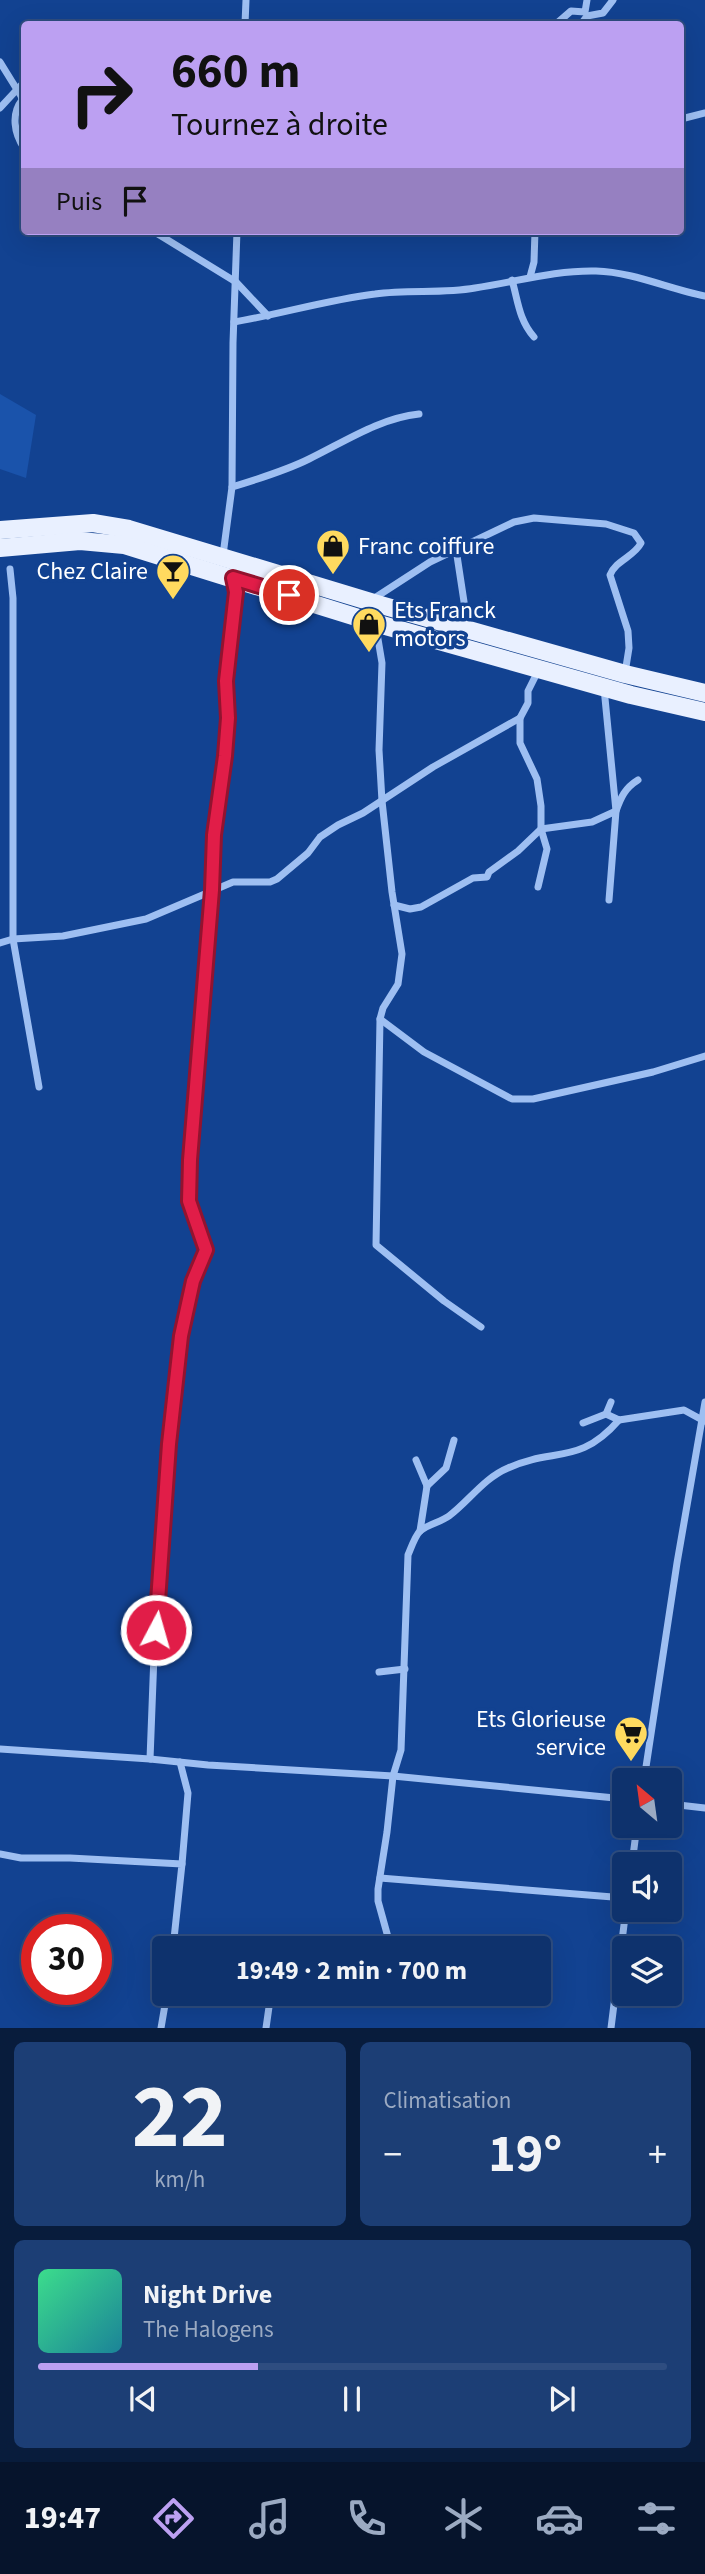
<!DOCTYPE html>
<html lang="fr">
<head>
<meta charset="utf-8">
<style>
	:root { --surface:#0e326d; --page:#1c3e75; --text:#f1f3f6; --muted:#9baac2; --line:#2e4d80; --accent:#bca0f2 }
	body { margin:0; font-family:"Source Sans 3",sans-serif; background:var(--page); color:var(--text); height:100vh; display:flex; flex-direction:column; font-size:26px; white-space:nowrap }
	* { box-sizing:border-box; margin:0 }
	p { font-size:23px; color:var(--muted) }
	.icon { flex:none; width:38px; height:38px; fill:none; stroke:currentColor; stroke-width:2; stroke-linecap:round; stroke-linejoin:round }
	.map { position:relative; height:2028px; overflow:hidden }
	.drawer { display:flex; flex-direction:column; gap:14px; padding:14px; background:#081c3c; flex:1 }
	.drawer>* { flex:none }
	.hud { position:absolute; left:21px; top:21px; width:663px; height:214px; border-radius:7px; box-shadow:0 7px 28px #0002,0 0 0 2px var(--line); background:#bca0f2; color:#111; overflow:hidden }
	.needle { width:46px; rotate:331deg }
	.controls { position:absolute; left:612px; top:1768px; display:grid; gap:14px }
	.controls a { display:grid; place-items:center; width:70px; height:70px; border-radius:7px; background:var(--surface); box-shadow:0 7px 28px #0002,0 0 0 2px var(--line); font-size:35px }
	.speed { position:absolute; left:21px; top:1914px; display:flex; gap:14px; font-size:35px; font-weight:700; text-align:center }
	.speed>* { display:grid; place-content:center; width:91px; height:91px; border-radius:50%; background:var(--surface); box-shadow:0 7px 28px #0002,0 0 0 2px var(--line); line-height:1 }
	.speed .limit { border:10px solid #d22; background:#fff; color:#111 }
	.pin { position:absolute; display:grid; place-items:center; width:60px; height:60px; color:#fff; margin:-30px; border:4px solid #fff; border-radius:50%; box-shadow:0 2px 7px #0007 }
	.me { position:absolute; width:77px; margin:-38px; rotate:6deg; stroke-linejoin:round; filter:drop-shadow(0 0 5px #0008) }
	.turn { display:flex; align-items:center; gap:24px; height:147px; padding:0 35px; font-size:32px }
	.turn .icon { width:91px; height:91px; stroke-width:2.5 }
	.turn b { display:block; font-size:49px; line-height:60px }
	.then { display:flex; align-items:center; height:66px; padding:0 35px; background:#0003; gap:14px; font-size:26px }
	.big { font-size:52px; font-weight:700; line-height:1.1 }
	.drawer .widget { flex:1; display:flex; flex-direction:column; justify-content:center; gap:10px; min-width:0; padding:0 24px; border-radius:10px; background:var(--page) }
	.drawer .dial { align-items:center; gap:0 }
	.dial b { font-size:91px; line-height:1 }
	.song { display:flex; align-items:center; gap:21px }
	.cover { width:84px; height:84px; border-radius:10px; background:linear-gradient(135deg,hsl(150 70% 55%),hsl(190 70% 35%)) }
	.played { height:7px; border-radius:4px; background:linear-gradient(90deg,var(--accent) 35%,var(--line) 35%) }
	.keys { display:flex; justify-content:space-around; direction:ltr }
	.heat { display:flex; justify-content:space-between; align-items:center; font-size:38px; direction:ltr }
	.drawer .tiles { flex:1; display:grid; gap:14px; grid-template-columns:1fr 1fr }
	.widget:last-child { grid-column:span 2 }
	.trip { position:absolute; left:152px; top:1936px; width:399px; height:70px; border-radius:7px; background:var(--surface); box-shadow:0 7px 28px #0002,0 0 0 2px var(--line); font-weight:700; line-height:70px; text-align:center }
	.menu { display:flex; height:112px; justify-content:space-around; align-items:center; background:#06142c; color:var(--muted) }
	.menu .icon { width:49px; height:49px }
	.menu .current { color:var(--accent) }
	.menu b { font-size:32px; color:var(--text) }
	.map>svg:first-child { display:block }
	.green { fill:#1a53ab }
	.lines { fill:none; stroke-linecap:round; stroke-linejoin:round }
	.minor { stroke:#9ebff2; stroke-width:7 }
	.primary { stroke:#e9f0ff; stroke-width:18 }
	.route-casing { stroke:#92132f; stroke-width:18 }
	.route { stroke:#e11d48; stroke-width:12 }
	.labels { text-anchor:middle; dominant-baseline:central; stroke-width:7; stroke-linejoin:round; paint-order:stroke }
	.poi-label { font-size:24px; fill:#fff; stroke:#124291; text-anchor:start }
</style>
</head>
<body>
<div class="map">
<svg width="705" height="2028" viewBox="0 0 705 2028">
	<rect width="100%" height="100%" fill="#124291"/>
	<polygon class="green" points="0,394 36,415 26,478 0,469"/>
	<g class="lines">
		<g class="minor">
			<polyline points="245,24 246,0"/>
			<polyline points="556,24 571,11 585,12 587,0"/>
			<polyline points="581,24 587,16 603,13 613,0"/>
			<path d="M 0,62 L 21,96 L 22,100 C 11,114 14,133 24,148"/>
			<polyline points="0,108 24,82"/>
			<polyline points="681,119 705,113"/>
			<polyline points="153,231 236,282 268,316"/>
			<polyline points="530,277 534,262 535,231"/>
			<path d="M 512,280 C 518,301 519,320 534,337"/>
			<path d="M 234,322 C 281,314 327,300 375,294 C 408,289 442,294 475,288 C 516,282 554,270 596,271 C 633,272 669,289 705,296"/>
			<path d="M 232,487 C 258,479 285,471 309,459 C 344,442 380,418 419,414"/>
			<polyline points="456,549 468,628"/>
			<polyline points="223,555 232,487 233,343 237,231"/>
			<polyline points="10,569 13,598 13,939 39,1087"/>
			<path d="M 373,599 L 430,562 L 514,522 L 534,518 L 606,524 L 634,533 L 641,543 C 634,557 616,560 610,575 L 628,631 L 629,648 L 625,673"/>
			<polyline points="376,627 382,663 379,750 382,801 392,892 402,954 398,984 383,1008 380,1019 424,1052 512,1099 533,1099 653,1072 705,1056"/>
			<polyline points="604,688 616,811 609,900"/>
			<polyline points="520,718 520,743 537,779 541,806 541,829 547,849 538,887"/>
			<path d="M 394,905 L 410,909 L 421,907 L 473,878 L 487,877 L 489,872 L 518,851 L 541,829 L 592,822 L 616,811 C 621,797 625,788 638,780"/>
			<polyline points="0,943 13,939 63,936 146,919 233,882 270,882 277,879 308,853 320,837 338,825 363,813 433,767 520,718 528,703 528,691 539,669"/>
			<polyline points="380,1019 376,1245 444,1301 481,1327"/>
			<polyline points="606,1414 619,1420 684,1410 704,1421"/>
			<polyline points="583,1423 606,1414 611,1402"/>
			<polyline points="416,1460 427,1486 420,1531"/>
			<polyline points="427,1486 446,1468 454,1440"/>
			<polyline points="379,1672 405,1669"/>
			<polyline points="0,1749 150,1759 208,1765 393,1776 625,1799"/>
			<polyline points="150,1759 154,1655 169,1444 182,1336 193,1281 206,1250 189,1201 190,1160 213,890 214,835 225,756 228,718 226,681 236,592 234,580"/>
			<polyline points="180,1762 188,1793 182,1864"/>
			<polyline points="644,1780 677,1563 705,1402"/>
			<polyline points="670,1804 705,1808"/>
			<polyline points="0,1854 21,1858 70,1858 182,1864 173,1948"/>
			<polyline points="632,1864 637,1825"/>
			<polyline points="380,1878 625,1898"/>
			<path d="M 391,1948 L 378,1901 L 378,1889 L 387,1832 L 393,1776 L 401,1750 L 408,1555 C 411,1548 415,1536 420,1531 C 428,1524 441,1522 449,1516 C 469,1501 484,1478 508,1468 C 554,1447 579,1466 619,1420"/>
			<polyline points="161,2028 167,1993"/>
			<polyline points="266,2028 271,1993"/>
			<polyline points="611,2028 626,1909"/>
		</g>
		<g class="primary">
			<polyline points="0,530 93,523 129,529 381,605 625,674 705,693"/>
			<polyline points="0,548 80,541 124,545 375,623 631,695 705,712"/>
		</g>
	</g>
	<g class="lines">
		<g class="route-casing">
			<polyline id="route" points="156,1630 169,1444 181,1336 193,1281 206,1250 189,1201 190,1160 212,890 214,835 225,756 228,718 226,681 236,592 233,578 289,595"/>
		</g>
		<use href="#route" class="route"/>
	</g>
	<defs>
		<g id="shop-pin" transform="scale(1.75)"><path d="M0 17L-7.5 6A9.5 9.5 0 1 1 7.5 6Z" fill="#ffda5f" stroke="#124291"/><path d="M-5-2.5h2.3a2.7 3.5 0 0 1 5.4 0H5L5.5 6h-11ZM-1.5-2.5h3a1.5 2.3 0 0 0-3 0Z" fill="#111"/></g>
		<g id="bar-pin" transform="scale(1.75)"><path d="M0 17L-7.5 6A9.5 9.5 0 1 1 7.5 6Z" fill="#ffda5f" stroke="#124291"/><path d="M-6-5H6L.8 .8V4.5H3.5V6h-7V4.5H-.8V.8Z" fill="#111"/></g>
		<g id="supermarket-pin" transform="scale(1.75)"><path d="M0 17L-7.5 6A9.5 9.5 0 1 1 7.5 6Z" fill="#ffda5f" stroke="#124291"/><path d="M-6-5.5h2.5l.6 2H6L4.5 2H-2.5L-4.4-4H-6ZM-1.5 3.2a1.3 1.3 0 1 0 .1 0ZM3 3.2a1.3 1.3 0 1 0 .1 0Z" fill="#111"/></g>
	</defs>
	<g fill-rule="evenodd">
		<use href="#shop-pin" x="333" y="546"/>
		<use href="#bar-pin" x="173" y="571"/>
		<use href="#shop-pin" x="369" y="624"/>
		<use href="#supermarket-pin" x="631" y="1733"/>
	</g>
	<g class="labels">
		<g class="poi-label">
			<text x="358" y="546">Franc coiffure</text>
			<text x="148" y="571" text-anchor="end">Chez Claire</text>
			<text x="394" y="610">Ets Franck<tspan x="394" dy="28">motors</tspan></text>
			<text x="606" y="1719" text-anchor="end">Ets Glorieuse<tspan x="606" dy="28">service</tspan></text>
		</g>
	</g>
</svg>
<div class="controls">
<a><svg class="needle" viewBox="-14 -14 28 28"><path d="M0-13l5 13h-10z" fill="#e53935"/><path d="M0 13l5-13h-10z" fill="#9baac2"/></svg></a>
<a><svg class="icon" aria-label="sound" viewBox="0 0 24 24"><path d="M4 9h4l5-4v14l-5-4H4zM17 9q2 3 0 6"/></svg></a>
<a><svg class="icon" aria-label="layers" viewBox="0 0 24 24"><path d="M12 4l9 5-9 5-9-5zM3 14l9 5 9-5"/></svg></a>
</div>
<div class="speed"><div class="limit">30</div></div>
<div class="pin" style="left:289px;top:595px;background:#d93025"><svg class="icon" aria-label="arrive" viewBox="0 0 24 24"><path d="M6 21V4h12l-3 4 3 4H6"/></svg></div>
<svg class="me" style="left:156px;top:1630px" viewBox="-20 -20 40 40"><circle r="17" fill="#e11d48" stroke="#fff" stroke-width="3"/><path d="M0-11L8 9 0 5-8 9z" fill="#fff"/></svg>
<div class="trip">19:49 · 2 min · 700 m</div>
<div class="hud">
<div class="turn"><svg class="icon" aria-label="right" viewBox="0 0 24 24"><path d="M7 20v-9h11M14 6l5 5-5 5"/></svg><div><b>660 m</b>Tournez à droite</div></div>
<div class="then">Puis<svg class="icon" aria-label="arrive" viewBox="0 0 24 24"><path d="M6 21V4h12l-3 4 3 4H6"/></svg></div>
</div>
</div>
<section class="drawer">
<div class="tiles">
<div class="widget dial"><b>22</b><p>km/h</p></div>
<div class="widget"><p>Climatisation</p>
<div class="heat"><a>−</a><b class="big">19°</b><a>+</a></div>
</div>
<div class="widget">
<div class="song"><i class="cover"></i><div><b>Night Drive</b><p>The Halogens</p></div></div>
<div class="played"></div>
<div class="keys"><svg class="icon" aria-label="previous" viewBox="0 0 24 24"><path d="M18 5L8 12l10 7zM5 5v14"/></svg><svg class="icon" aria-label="pause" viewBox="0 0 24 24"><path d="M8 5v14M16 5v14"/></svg><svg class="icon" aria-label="next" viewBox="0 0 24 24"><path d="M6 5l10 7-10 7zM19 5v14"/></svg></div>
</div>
</div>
</section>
<nav class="menu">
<b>19:47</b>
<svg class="icon current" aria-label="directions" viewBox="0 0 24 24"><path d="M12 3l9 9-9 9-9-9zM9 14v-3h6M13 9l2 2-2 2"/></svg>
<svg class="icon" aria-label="music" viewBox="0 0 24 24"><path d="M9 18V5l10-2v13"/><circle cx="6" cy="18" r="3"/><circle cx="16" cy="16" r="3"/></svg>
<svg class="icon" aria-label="phone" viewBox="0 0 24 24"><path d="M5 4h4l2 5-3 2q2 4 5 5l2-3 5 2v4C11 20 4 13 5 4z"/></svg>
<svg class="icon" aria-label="climate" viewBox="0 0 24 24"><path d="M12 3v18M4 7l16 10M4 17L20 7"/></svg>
<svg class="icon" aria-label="car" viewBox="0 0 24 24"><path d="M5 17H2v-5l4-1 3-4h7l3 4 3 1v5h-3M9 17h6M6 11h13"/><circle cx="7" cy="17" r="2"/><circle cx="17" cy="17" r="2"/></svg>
<svg class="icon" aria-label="filters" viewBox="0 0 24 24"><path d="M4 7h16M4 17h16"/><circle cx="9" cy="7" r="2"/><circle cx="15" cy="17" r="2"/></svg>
</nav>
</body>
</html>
